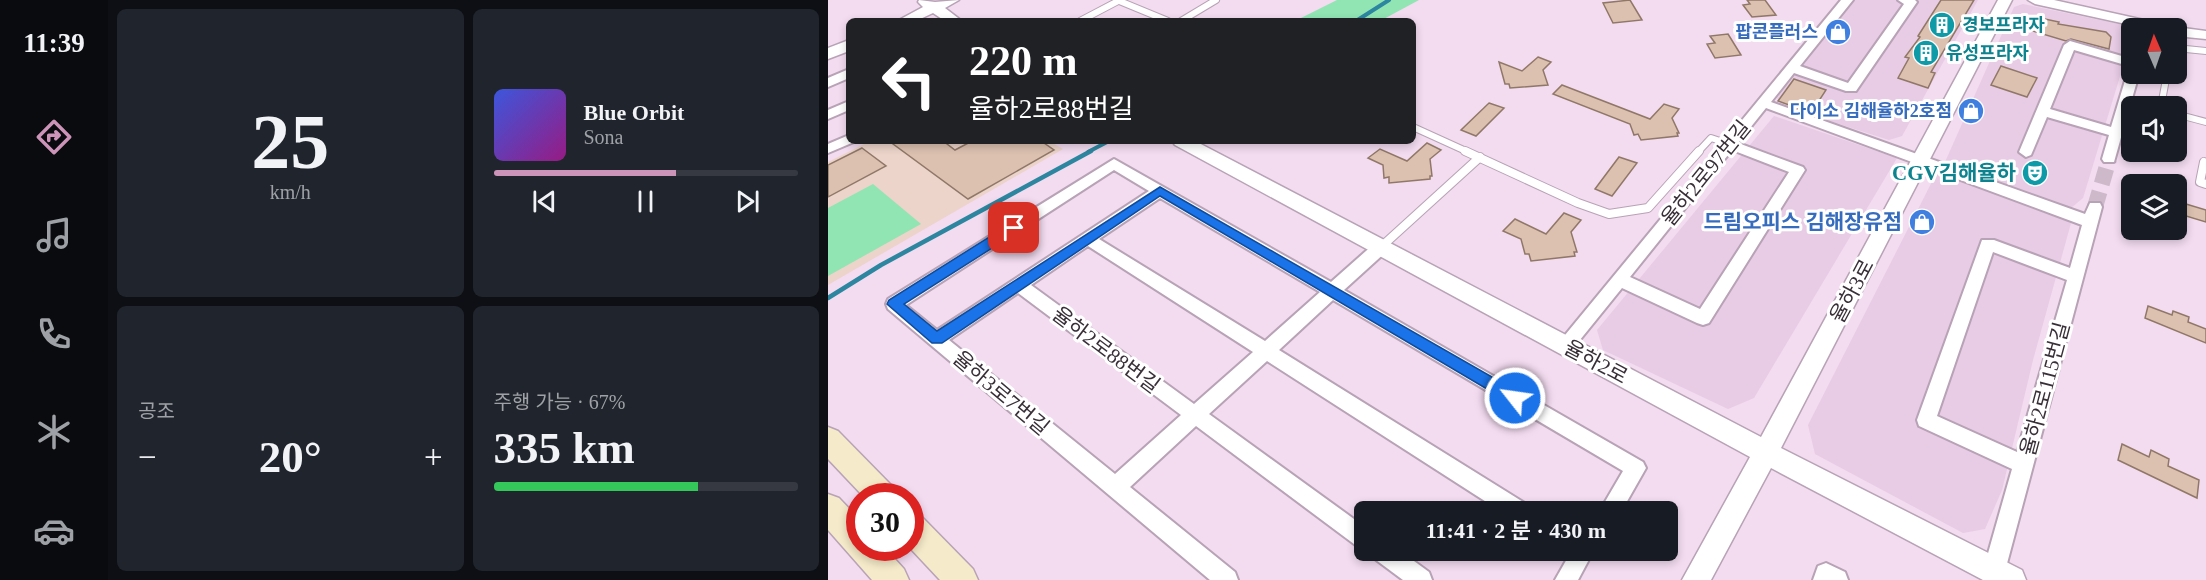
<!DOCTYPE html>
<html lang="ko">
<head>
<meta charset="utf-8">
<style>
	:root { --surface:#171b24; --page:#20242c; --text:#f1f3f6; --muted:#9ea1a6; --line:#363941; --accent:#cd94ba }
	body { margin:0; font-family:"Times New Roman","Noto Sans KR",serif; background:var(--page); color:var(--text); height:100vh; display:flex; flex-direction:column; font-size:22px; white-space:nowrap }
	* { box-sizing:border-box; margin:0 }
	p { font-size:20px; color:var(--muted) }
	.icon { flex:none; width:33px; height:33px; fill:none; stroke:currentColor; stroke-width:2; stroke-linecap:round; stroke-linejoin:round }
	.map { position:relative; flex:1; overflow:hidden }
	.details { display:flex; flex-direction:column; gap:9px; padding:9px; background:#0d0f14; width:720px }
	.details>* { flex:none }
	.hud { position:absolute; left:18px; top:18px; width:570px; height:126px; border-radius:9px; box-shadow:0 3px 9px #0003; background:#202124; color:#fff; overflow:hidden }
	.needle { width:39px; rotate:358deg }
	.fabs { position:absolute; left:1293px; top:18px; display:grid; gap:12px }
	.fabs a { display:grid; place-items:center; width:66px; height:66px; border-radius:9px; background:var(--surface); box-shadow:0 3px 9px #0003; font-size:30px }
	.speed { position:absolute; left:18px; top:483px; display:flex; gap:12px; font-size:30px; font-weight:700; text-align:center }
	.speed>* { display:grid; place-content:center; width:78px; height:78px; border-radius:50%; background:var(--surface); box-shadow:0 3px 9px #0003; line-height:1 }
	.speed .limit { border:9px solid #d22; background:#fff; color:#111 }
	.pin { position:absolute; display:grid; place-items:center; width:51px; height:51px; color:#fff; margin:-26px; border-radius:12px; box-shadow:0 3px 9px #0006 }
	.me { position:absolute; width:66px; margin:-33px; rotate:300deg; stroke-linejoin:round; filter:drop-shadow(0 0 4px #0008) }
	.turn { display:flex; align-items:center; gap:21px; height:126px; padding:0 24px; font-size:27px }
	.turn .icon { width:78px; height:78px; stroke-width:2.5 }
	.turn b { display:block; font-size:42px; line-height:51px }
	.big { font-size:45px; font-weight:600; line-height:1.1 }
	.details .card { flex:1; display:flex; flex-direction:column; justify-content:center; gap:9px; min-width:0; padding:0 21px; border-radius:9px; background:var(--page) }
	.details .dial { align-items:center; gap:0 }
	.dial b { font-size:78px; line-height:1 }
	.song { display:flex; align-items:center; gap:18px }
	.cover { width:72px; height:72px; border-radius:9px; background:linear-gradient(135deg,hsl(230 70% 55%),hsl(310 70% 35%)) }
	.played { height:6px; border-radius:3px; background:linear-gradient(90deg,var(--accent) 60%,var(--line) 60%) }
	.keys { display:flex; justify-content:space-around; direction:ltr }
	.heat { display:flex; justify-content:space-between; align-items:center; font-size:33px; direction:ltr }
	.charge { height:9px; border-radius:4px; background:linear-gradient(90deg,#34c759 67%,var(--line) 0) }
	.details .tiles { flex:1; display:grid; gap:9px; grid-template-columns:repeat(2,1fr) }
	.trip { position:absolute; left:526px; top:501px; width:324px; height:60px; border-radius:9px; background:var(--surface); box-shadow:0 3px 9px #0003; font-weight:600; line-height:60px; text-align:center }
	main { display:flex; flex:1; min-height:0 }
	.tab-bar { display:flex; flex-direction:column; width:108px; justify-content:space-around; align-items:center; background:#090b0e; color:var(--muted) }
	.tab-bar .icon { width:42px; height:42px }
	.tab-bar .current { color:var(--accent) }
	.tab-bar b { font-size:27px; color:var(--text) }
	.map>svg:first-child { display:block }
	.built { fill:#e8cbe5 }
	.education { fill:#ecd4ca }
	.green { fill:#90e5b3 }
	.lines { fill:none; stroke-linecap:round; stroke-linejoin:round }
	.stream-far1 { stroke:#2d869f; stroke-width:4 }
	.stream { stroke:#2d869f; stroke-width:4.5 }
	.building { fill:#dcc1b0; stroke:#907868; stroke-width:1.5 }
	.minor-tunnel { stroke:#ceb9cb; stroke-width:16; stroke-dasharray:16 8; stroke-linecap:butt }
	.service-far1-casing { stroke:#b8a2b6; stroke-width:8 }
	.service-casing { stroke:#b8a2b6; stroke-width:10 }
	.minor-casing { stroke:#b8a2b6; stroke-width:4 }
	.tertiary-casing { stroke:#b8a2b6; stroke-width:3 }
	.secondary-casing { stroke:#b8a2b6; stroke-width:3 }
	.service-far1 { stroke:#fff; stroke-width:6 }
	.service { stroke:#fff; stroke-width:8 }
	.minor { fill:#fff; fill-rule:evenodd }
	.tertiary { fill:#fff; fill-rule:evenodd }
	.secondary { fill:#f5eac9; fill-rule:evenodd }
	.route { fill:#1a73e8; stroke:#114b97; stroke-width:1.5 }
	.labels { text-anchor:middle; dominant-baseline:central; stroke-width:6; stroke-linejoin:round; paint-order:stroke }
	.far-culture-label { font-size:18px; font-weight:bold; fill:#0d838f; stroke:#fff; text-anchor:start }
	.far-shop-label { font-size:18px; font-weight:bold; fill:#366cbe; stroke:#fff; text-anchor:end }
	.street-label { font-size:21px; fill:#382f37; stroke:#fff }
	.culture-label { font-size:21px; font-weight:bold; fill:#0d838f; stroke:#fff; text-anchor:end }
	.shop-label { font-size:21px; font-weight:bold; fill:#366cbe; stroke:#fff; text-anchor:end }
</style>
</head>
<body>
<main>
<nav class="tab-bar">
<b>11:39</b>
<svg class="icon current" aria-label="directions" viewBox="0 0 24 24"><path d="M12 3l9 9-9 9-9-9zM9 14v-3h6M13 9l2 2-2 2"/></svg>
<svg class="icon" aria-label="music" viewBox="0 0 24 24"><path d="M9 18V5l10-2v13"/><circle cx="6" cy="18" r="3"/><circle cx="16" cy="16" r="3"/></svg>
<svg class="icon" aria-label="phone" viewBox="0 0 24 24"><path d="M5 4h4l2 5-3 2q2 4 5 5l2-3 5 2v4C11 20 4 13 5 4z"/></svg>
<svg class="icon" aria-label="climate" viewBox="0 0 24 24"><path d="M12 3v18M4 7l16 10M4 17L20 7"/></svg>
<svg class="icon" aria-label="car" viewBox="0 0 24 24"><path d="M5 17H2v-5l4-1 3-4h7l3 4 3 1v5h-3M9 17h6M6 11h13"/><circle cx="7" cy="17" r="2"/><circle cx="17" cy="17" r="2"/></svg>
</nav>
<section class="details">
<div class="tiles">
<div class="card dial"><b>25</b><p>km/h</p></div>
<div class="card">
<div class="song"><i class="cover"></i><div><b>Blue Orbit</b><p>Sona</p></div></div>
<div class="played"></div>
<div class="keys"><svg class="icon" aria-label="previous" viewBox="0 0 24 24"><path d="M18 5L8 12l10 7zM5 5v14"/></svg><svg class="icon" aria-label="pause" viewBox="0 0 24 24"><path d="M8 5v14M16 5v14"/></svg><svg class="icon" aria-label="next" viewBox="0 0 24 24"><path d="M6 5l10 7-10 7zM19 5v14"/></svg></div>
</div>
<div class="card"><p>공조</p>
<div class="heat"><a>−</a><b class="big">20°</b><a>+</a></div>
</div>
<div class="card"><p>주행 가능 · 67%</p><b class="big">335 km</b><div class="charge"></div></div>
</div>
</section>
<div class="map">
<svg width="1378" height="580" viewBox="0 0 1378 580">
	<rect width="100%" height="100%" fill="#f3dbf0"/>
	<g class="built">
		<polygon points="1027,0 1150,0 1074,136 1061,140 955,106 949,98"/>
		<polygon points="1195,4 1291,24 1303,32 1303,40 1255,198 1243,208 1117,162 1186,7"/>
		<polygon points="946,116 1069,158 926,398 900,409 775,350 769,330"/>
		<polygon points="1109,172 1238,218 1243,223 1205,360 1174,490 1157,529 1135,533 987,454 980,425"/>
	</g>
	<polygon class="education" points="42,141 221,141 235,149 0,285 0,162"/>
	<g class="green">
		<polygon points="509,0 591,0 552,21 467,21"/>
		<polygon points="45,184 93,224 0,276 0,208"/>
	</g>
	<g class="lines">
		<g class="stream-far1">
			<polyline points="528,21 561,0"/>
			<polyline points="260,152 281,141"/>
		</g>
		<polyline class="stream" points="0,298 53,265 263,151"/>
	</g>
	<g class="building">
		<polygon points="802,0 814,20 785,23 775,3"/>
		<polygon points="919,0 937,0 948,15 924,17 915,5 922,4"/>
		<polygon points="1113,0 1146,0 1103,72 1107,73 1100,88 1070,78 1081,58 1077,57 1092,37 1090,36"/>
		<polygon points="1203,16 1231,22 1230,24 1278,32 1283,37 1281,49 1243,39 1238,41 1188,26 1193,17"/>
		<polygon points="900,34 913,55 887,58 879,44 887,43 882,36"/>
		<polygon points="710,57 723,62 715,70 720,85 682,88 681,84 677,84 671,62 694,71"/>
		<polygon points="1173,66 1209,78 1199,97 1163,85"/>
		<polygon points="966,79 998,90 983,113 950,101"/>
		<polygon points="734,85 822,119 836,104 851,109 844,118 851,133 849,133 850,136 813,140 810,134 806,135 802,124 725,94"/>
		<polygon points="661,103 676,108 648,136 633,130"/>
		<polygon points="61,141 115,141 127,150 144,141 213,141 226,150 140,199"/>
		<polygon points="599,143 613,150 602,159 604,176 602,176 602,179 561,183 561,177 556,178 555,165 540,158 552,149 579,161"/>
		<polygon points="34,148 58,166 0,197 0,165"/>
		<polygon points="791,157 809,163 784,196 767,189"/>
		<polygon points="1348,201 1378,210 1378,222 1348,213"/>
		<polygon points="736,213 753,220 743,232 749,252 746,252 747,256 703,261 701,254 697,254 693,239 675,231 687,219 718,234"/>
		<polygon points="1320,306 1344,315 1345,311 1361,317 1360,322 1378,329 1378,343 1317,318"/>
		<polygon points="1294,444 1321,457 1323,450 1341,459 1340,466 1371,480 1369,498 1290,460"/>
	</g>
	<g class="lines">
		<polyline class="minor-tunnel" points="1267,207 1281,159"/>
		<g class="service-far1-casing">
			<g id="service-far1">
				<polyline points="289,0 340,21"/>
				<polyline points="252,21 290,1"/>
				<polyline points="353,21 388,0"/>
				<polyline points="1348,48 1378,51"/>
				<polyline points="1333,106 1339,74"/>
				<polyline points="1348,114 1378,122"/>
				<polyline points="585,127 640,152"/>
				<polyline points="870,152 883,138 901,144"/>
			</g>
		</g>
		<g class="service-casing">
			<g id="service">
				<polyline points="637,151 750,203 781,214 820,208 871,151"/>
				<polyline points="1378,163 1376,162 1372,182 1378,184"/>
				<polyline points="553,247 652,157"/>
			</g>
		</g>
		<g class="minor-casing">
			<g id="minor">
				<path d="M 1013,0 L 1025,0 L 972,66 L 1020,83 L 1076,4 L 1070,0 L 1087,0 L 1089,2 L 1028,91 L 1018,91 L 966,73 L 943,102 L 1257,214 L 1262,203 L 1272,203 L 1274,207 L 1177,571 L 1174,579 L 1158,579 L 1155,571 L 1184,469 L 1091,426 L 1089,420 L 1154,240 L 1166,240 L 1242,268 L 1254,225 L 938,108 L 910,143 L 975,167 L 977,170 L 881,323 L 875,325 L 869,323 L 794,288 L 743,351 L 737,353 L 731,351 L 728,346 ZM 904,150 L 961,172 L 872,309 L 802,277 ZM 1165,252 L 1239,280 L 1189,452 L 1109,416 Z"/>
				<polygon points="1242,41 1304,59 1304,67 1246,50 1222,109 1283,127 1299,74 1304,71 1304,74 1311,74 1286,162 1276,162 1274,159 1281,135 1219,117 1203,155 1198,157 1191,152 1236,45"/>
				<polygon points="21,69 21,78 0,87 0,78"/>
				<polygon points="21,101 21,110 0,119 0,110"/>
				<polygon points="21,135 21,141 26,142 0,153 0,144"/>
				<path d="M 286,159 L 503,282 L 547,243 L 559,243 L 561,247 L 559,251 L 516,290 L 815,462 L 818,468 L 793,512 L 771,512 L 795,471 L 505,300 L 451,350 L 700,505 L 703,512 L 674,512 L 439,361 L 381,414 L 537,527 L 537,550 L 530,547 L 368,426 L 302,487 L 407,572 L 410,580 L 382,580 L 60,309 L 58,304 L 60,299 ZM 286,170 L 321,191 L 109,330 L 78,305 ZM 332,198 L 492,292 L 437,341 L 271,239 ZM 260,246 L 425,352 L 366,404 L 203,285 ZM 190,293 L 353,415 L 287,474 L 121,340 Z"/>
				<polygon points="542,550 571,550 601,572 604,580 575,580 544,557"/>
				<polygon points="744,550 766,550 750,580 727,580"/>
				<polygon points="998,563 1017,572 1020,580 985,580 990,566"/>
			</g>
		</g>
		<g class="tertiary-casing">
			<g id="tertiary">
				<polygon points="91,0 107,2 131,0 117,8 134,21 117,21 105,13 88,21 69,21 95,7 90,2"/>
				<polygon points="1170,0 1184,0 953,448 1194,570 1198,580 1155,580 943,468 883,580 854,580 922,457 347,145 344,141 367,141 933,437"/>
				<polygon points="1200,0 1226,0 1334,24 1341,28 1316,28 1207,4"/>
				<polygon points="1348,27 1378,31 1378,39 1348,36 1348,28 1342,28"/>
				<polygon points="21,40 21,51 0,59 0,48"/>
			</g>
		</g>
		<g class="secondary-casing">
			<g id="secondary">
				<polygon points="0,427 10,431 64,486 69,496 35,496 0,459"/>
				<polygon points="0,494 11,498 32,520 32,548 57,548 76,569 81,580 44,580 0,530"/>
				<polygon points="82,511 93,516 145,569 150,580 112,580 82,548"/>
			</g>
		</g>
		<use href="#service-far1" class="service-far1"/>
		<use href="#service" class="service"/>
		<use href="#minor" class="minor"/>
		<use href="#tertiary" class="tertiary"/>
		<use href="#secondary" class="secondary"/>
	</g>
	<polygon class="route" points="332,187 692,393 694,398 692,402 687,404 681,402 332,196 114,343 104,343 59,304 61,300 182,224 191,224 192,228 191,231 76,304 109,331"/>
	<defs>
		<g id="building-disc" transform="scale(1.35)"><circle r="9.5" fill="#0f9aa8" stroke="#fff"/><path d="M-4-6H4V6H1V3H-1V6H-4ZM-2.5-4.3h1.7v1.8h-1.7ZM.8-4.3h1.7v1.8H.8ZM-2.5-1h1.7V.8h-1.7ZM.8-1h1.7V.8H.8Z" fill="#fff"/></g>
		<g id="shop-disc" transform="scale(1.35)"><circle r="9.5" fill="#3f7fe0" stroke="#fff"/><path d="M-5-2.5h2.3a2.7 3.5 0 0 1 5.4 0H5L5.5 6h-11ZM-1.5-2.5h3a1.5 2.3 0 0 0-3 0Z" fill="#fff"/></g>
		<g id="theatre-disc" transform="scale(1.35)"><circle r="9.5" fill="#0f9aa8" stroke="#fff"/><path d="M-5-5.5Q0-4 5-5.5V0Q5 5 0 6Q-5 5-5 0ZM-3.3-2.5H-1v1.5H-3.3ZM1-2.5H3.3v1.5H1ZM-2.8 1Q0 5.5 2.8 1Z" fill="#fff"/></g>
	</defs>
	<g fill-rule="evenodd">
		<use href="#building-disc" x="1114" y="25"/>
		<use href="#shop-disc" x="1010" y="32"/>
		<use href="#building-disc" x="1098" y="53"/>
		<use href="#shop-disc" x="1143" y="111"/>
		<use href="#theatre-disc" x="1207" y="173"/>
		<use href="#shop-disc" x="1094" y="222"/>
	</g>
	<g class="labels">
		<g class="far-culture-label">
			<text x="1134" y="25">경보프라자</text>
			<text x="1118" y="53">유성프라자</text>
		</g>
		<g class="far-shop-label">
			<text x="990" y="32">팝콘플러스</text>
			<text x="1124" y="111">다이소 김해율하2호점</text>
		</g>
		<g class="street-label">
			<text transform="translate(878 173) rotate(-51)">율하2로97번길</text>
			<text transform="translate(1024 291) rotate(-62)">율하3로</text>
			<text transform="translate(278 350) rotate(37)">율하2로88번길</text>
			<text transform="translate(768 362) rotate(28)">율하2로</text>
			<text transform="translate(1217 389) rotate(-75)">율하2로115번길</text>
			<text transform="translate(173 393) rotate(40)">율하3로7번길</text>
		</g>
		<g class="culture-label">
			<text x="1188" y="173">CGV김해율하</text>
		</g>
		<g class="shop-label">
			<text x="1074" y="222">드림오피스 김해장유점</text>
		</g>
	</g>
</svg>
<div class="fabs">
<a><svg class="needle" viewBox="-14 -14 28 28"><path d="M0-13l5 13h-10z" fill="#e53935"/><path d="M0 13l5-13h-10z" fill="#9ea1a6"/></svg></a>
<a><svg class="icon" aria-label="sound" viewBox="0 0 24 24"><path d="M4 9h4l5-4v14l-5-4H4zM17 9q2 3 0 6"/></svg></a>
<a><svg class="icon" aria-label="layers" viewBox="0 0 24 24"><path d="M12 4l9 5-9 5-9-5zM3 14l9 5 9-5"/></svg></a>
</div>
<div class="speed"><div class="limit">30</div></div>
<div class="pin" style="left:186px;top:228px;background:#d93025"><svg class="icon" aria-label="arrive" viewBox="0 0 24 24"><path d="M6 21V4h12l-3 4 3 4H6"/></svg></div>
<svg class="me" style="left:687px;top:398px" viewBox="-20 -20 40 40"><circle r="17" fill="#1a73e8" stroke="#fff" stroke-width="3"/><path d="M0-11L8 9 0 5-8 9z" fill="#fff"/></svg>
<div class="trip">11:41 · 2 분 · 430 m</div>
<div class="hud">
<div class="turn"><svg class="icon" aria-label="left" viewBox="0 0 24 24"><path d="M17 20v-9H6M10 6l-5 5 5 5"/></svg><div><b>220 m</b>율하2로88번길</div></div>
</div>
</div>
</main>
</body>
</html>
